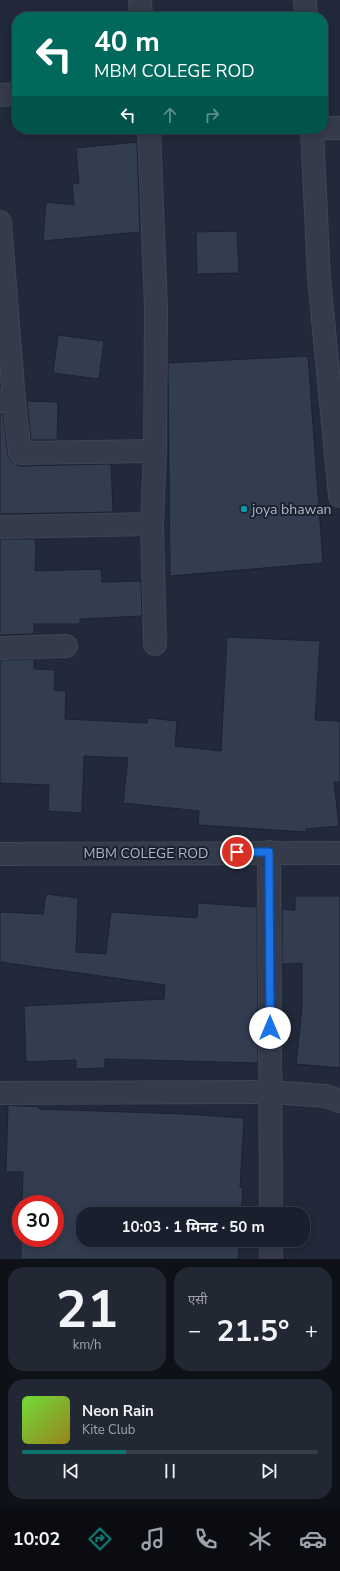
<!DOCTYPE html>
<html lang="hi">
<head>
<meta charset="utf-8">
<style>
	:root { --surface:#191f2c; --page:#222734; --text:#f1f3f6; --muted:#9fa2a9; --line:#373d48; --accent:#0f766e }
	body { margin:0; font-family:"Nunito Sans","Noto Sans Devanagari",sans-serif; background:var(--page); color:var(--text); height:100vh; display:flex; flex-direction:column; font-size:15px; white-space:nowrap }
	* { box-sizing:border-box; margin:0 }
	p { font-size:13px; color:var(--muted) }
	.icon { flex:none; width:22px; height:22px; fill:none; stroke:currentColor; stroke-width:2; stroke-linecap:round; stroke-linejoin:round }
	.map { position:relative; height:1259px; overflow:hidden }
	.panel { display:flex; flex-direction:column; gap:8px; padding:8px; background:#0e1118; flex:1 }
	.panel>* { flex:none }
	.banner { position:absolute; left:12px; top:12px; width:316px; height:122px; border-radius:16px; box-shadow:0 2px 10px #0003,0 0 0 1px var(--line); background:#00695c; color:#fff; overflow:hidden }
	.speed { position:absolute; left:12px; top:1195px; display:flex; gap:8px; font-size:20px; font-weight:700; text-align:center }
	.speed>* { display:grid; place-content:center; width:52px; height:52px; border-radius:50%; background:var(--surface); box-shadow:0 2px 10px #0003,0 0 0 1px var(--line); line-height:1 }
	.speed .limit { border:6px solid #d22; background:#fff; color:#111 }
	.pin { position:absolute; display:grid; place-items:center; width:34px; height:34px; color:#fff; margin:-17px; border:2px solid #fff; border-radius:50%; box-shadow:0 1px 4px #0007 }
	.me { position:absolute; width:44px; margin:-22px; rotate:0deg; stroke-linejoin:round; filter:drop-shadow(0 0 3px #0008) }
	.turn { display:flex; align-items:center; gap:14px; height:84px; padding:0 16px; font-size:18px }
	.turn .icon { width:52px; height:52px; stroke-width:2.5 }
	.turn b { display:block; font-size:28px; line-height:34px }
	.lanes { display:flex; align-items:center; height:38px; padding:0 16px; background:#0003; justify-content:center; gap:20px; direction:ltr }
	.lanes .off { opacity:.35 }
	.big { font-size:30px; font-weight:700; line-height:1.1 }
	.panel .card { flex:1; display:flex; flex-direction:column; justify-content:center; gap:6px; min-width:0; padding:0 14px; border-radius:16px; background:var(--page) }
	.panel .dial { align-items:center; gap:0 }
	.dial b { font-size:52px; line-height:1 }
	.song { display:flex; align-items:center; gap:12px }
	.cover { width:48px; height:48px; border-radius:6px; background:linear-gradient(135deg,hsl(100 70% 55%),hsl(50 70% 35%)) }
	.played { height:4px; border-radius:2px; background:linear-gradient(90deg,var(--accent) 35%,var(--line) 35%) }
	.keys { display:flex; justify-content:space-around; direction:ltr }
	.heat { display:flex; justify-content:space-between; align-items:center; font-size:22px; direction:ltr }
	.panel .tiles { flex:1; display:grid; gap:8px; grid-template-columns:1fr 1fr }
	.card:last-child { grid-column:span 2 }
	.trip { position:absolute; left:76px; top:1207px; width:234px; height:40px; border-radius:16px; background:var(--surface); box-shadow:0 2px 10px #0003,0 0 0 1px var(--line); font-weight:700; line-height:40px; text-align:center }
	.tab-bar { display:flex; height:64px; justify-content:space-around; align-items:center; background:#0a0c12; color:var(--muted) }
	.tab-bar .icon { width:28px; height:28px }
	.tab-bar .selected { color:var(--accent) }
	.tab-bar b { font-size:18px; color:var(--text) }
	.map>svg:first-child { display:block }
	.building { fill:#333d50; stroke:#1c2331 }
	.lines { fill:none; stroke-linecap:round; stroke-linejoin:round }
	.minor-casing { stroke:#3e4553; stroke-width:24 }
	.minor { stroke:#353b4a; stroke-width:22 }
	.route-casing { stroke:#114b97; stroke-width:10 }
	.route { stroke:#1a73e8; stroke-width:7 }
	.culture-dot { fill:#0f9aa8; stroke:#1a212f; stroke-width:1.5 }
	.labels { text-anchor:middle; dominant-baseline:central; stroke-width:4; stroke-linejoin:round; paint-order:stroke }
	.poi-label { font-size:14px; fill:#b0b6c6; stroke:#1a212f; text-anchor:start }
	.street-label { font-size:14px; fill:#b0b6c6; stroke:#1a212f }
</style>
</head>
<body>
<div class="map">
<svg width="340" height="1259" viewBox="0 0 340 1259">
	<rect width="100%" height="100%" fill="#21293a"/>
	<g class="building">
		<polygon points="137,142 140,232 43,241 46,202 74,205 72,184 79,183 76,148"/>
		<polygon points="237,231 239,273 197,274 196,232"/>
		<polygon points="58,335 104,341 99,379 53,373"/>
		<polygon points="308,356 323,563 170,576 168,363"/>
		<polygon points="27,401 58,402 57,440 31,440"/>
		<polygon points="0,413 3,413 8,455 10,460 15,464 20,466 111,464 113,512 0,514"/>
		<polygon points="0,539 36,539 35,571 101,569 102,582 141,581 142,616 80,619 80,624 34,624 34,634 0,635"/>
		<polygon points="227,637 320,641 315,720 340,721 340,782 334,782 339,826 306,829 306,832 198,825 199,811 123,803 128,758 84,756 82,813 48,811 49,785 0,783 0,660 34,659 34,669 55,670 54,690 66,691 65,719 147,723 148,718 177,721 175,746 221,751"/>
		<polygon points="46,894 78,898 76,952 106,954 111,912 197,918 198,903 257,907 258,1063 105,1059 105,1068 76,1069 76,1060 26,1062 24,1006 164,999 165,985 0,962 0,912 43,914"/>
		<polygon points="295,896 340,896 340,1068 296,1064 302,1008 302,963 282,964 282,909 295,910"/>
		<polygon points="8,1105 39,1107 39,1109 184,1114 244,1118 240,1187 243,1188 241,1214 83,1214 83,1240 240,1240 238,1259 21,1259 21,1238 55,1238 55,1204 22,1204 23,1172 6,1172"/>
	</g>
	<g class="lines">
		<g class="minor-casing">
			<g id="minor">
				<polyline points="140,0 141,17"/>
				<polyline points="305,0 306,17"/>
				<polyline points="0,95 17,94"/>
				<polyline points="323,128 340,128"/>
				<polyline points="149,129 156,309 155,451 152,524 155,644"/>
				<polyline points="312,129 319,278 340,496"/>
				<polyline points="0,222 14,400 0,401"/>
				<polyline points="14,400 20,453 155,451"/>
				<polyline points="0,527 152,524"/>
				<polyline points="0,648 66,646"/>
				<polyline points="269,852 271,1214"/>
				<polyline points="0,854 340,853"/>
				<polyline points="0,1093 271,1092 326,1096 340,1101"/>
				<polyline points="271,1259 271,1240"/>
			</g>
		</g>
		<use href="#minor" class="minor"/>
	</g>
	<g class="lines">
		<g class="route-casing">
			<polyline id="route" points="237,852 269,852 270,1028"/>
		</g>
		<use href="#route" class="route"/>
	</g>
	<circle class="culture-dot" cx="244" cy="509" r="4"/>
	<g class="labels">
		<g class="poi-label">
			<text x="252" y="509">joya bhawan</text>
		</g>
		<g class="street-label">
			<text x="146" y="853">MBM COLEGE ROD</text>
		</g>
	</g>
</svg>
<div class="speed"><div class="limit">30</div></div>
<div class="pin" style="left:237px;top:852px;background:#d93025"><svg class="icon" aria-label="arrive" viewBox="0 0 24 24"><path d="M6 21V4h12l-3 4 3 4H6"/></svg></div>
<svg class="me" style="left:270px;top:1028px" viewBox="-20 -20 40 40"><circle r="19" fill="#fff"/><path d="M0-13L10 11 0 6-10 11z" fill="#1a73e8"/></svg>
<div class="trip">10:03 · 1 मिनट · 50 m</div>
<div class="banner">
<div class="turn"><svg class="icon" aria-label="left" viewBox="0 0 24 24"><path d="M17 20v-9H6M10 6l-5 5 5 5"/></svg><div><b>40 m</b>MBM COLEGE ROD</div></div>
<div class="lanes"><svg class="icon" aria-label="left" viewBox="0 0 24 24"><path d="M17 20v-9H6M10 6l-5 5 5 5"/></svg><svg class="icon off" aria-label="ahead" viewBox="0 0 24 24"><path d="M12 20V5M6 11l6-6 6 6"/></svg><svg class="icon off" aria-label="right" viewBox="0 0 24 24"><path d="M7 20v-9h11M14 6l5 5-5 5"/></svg></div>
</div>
</div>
<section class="panel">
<div class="tiles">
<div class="card dial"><b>21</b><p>km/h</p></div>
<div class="card"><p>एसी</p>
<div class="heat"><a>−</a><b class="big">21.5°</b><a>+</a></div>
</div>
<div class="card">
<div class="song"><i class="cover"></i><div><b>Neon Rain</b><p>Kite Club</p></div></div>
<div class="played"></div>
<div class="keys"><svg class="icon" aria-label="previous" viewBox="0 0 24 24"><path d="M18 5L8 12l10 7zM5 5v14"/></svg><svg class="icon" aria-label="pause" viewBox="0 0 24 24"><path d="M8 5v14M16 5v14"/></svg><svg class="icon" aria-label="next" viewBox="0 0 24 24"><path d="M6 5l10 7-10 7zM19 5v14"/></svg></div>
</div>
</div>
</section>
<nav class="tab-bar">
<b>10:02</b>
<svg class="icon selected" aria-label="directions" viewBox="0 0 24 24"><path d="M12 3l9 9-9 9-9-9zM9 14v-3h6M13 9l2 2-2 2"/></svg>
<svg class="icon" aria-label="music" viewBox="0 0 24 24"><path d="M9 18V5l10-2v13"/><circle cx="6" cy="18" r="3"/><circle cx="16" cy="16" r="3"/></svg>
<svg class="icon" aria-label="phone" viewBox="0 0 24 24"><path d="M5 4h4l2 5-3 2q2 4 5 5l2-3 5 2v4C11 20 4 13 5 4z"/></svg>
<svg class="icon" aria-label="climate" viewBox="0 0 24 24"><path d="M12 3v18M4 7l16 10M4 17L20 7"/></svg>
<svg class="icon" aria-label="car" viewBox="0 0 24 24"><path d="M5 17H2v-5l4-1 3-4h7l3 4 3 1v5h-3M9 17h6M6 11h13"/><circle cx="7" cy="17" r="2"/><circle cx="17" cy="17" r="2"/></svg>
</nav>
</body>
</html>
